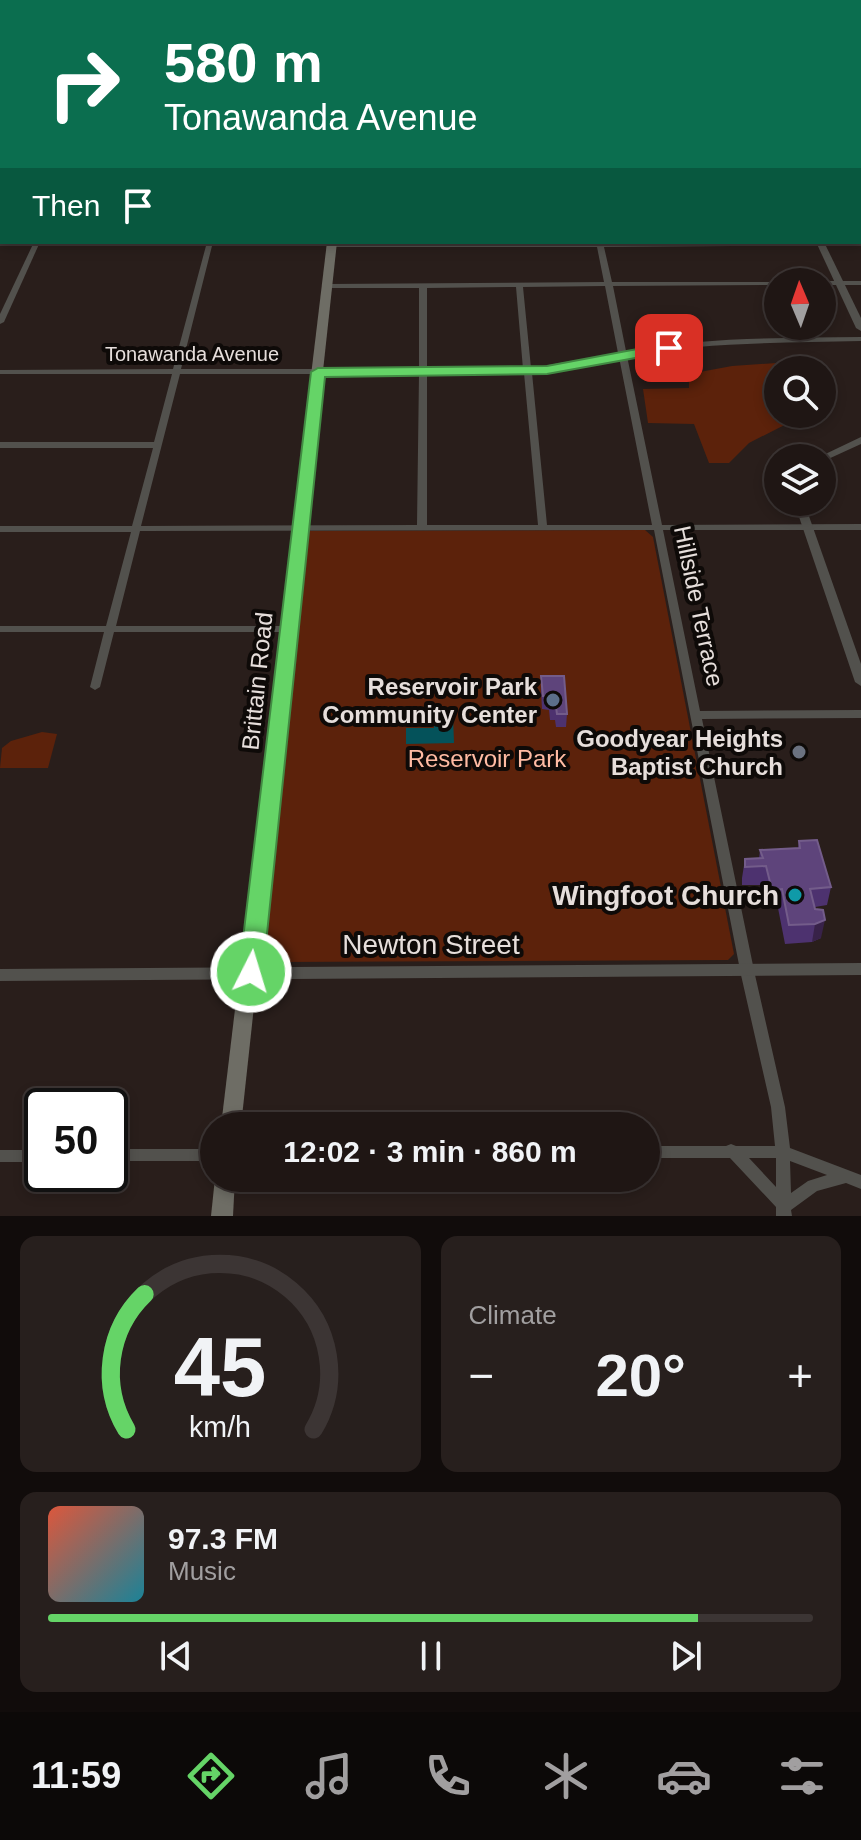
<!DOCTYPE html>
<html lang="en">
<head>
<meta charset="utf-8">
<style>
	:root { --surface:#1f1614; --page:#271f1d; --text:#f1f3f6; --muted:#a19fa0; --line:#3c3534; --accent:#65d467 }
	body { margin:0; font-family:Arial,sans-serif; background:var(--page); color:var(--text); height:100vh; display:flex; flex-direction:column; font-size:30px; white-space:nowrap }
	* { box-sizing:border-box; margin:0 }
	p { font-size:26px; color:var(--muted) }
	.icon { flex:none; width:44px; height:44px; fill:none; stroke:currentColor; stroke-width:2; stroke-linecap:round; stroke-linejoin:round }
	.map { position:relative; height:1216px; overflow:hidden }
	.panel { display:flex; flex-direction:column; gap:20px; padding:20px; background:#110c0b; flex:1 }
	.panel>* { flex:none }
	.top-card { position:absolute; left:0px; top:0px; width:862px; height:244px; box-shadow:0 4px 12px #0003,0 0 0 2px var(--line); background:#0b6e4f; color:#fff; overflow:hidden }
	.needle { width:52px; rotate:358deg }
	.fabs { position:absolute; left:764px; top:268px; display:grid; gap:16px }
	.fabs a { display:grid; place-items:center; width:72px; height:72px; border-radius:50%; background:var(--surface); box-shadow:0 4px 12px #0003,0 0 0 2px var(--line); font-size:40px }
	.speed { position:absolute; left:24px; top:1088px; display:flex; gap:16px; font-size:40px; font-weight:700; text-align:center }
	.speed>* { display:grid; place-content:center; width:104px; height:104px; border-radius:50%; background:var(--surface); box-shadow:0 4px 12px #0003,0 0 0 2px var(--line); line-height:1 }
	.speed .limit { border:4px solid #111; border-radius:12px; background:#fff; color:#111 }
	.pin { position:absolute; display:grid; place-items:center; width:68px; height:68px; color:#fff; margin:-34px; border-radius:16px; box-shadow:0 4px 12px #0006 }
	.me { position:absolute; width:88px; margin:-44px; rotate:5deg; stroke-linejoin:round; filter:drop-shadow(0 0 6px #0008) }
	.turn { display:flex; align-items:center; gap:28px; height:168px; padding:0 32px; font-size:36px }
	.turn .icon { width:104px; height:104px; stroke-width:2.5 }
	.turn b { display:block; font-size:56px; line-height:68px }
	.then { display:flex; align-items:center; height:76px; padding:0 32px; background:#0003; gap:16px; font-size:30px }
	.big { font-size:60px; font-weight:700; line-height:1.1 }
	.panel .card { flex:1; display:flex; flex-direction:column; justify-content:center; gap:12px; min-width:0; padding:0 28px; border-radius:16px; background:var(--page) }
	.panel .dial { align-items:center; gap:0 }
	.dial svg { height:208px; overflow:visible; fill:none; stroke:var(--line); stroke-width:7; stroke-linecap:round; text-anchor:middle }
	.dial text { fill:var(--text); stroke:none }
	.song { display:flex; align-items:center; gap:24px }
	.cover { width:96px; height:96px; border-radius:12px; background:linear-gradient(135deg,hsl(10 70% 55%),hsl(190 70% 35%)) }
	.played { height:8px; border-radius:4px; background:linear-gradient(90deg,var(--accent) 85%,var(--line) 85%) }
	.keys { display:flex; justify-content:space-around; direction:ltr }
	.heat { display:flex; justify-content:space-between; align-items:center; font-size:44px; direction:ltr }
	.panel .tiles { flex:1; display:grid; gap:20px; grid-template-columns:1fr 1fr }
	.card:last-child { grid-column:span 2 }
	.trip { position:absolute; left:200px; top:1112px; width:460px; height:80px; border-radius:40px; background:var(--surface); box-shadow:0 4px 12px #0003,0 0 0 2px var(--line); font-weight:700; line-height:80px; text-align:center }
	.tabs { display:flex; height:128px; justify-content:space-around; align-items:center; background:#0c0908; color:var(--muted) }
	.tabs .icon { width:56px; height:56px }
	.tabs .active { color:var(--accent) }
	.tabs b { font-size:36px; color:var(--text) }
	.map>svg:first-child { display:block }
	.green { fill:#5c220b }
	.water { fill:#04525a }
	.lines { fill:none; stroke-linecap:round; stroke-linejoin:round }
	.minor { fill:#52514d; fill-rule:evenodd }
	.tertiary { fill:#52514d; fill-rule:evenodd }
	.secondary { fill:#6e6d65; fill-rule:evenodd }
	.wall { fill:#4d326f }
	.shaded-wall { fill:#382249 }
	.building { fill:#5e447b; stroke:#735c8a; stroke-width:2 }
	.route { fill:#65d467; stroke:#428a43; stroke-width:2 }
	.service-dot { fill:#5c6f8a; stroke:#0e0a08; stroke-width:3 }
	.worship-dot { fill:#6b7280; stroke:#0e0a08; stroke-width:3 }
	.culture-dot { fill:#0f9aa8; stroke:#0e0a08; stroke-width:3 }
	.labels { text-anchor:middle; dominant-baseline:central; stroke-width:8; stroke-linejoin:round; paint-order:stroke }
	.far-street-label { font-size:20px; fill:#e6dedb; stroke:#0e0a08 }
	.street-label { font-size:24px; fill:#e6dedb; stroke:#0e0a08 }
	.poi-label { font-size:24px; font-weight:bold; fill:#e6dedb; stroke:#0e0a08; text-anchor:end }
	.park-label { font-size:24px; fill:#ffbba3; stroke:#0e0a08 }
	.near-poi-label { font-size:28px; font-weight:bold; fill:#e6dedb; stroke:#0e0a08; text-anchor:end }
	.near-street-label { font-size:28px; fill:#e6dedb; stroke:#0e0a08 }
</style>
</head>
<body>
<div class="map">
<svg width="861" height="1216" viewBox="0 0 861 1216">
	<rect width="100%" height="100%" fill="#291e1b"/>
	<g class="green">
		<polygon points="806,361 814,363 816,370 778,370 778,414 806,414 749,443 729,463 709,463 694,424 648,423 643,389 689,388 689,374 732,366"/>
		<polygon points="645,530 653,537 734,954 728,960 275,962 261,953 305,534 309,531"/>
		<polygon points="42,732 57,734 48,768 0,768 2,748 11,741"/>
	</g>
	<polygon class="water" points="433,716 453,716 454,743 406,744 406,728 434,728"/>
	<g class="lines">
		<g class="minor">
			<polygon points="19,0 23,0 23,2 17,2"/>
			<polygon points="86,0 90,0 90,2 84,2"/>
			<polygon points="153,0 157,0 157,2 151,2"/>
			<polygon points="219,0 223,0 223,2 217,2"/>
			<polygon points="286,0 290,0 291,2 285,2"/>
			<polygon points="847,0 852,0 854,2 848,2"/>
			<rect x="860" y="4" width="1" height="4"/>
			<rect x="0" y="11" width="2" height="4"/>
			<polygon points="860,13 861,14 861,18 860,17"/>
			<polygon points="2,27 2,33 0,34 0,28"/>
			<rect x="860" y="28" width="1" height="4"/>
			<rect x="860" y="80" width="1" height="4"/>
			<rect x="0" y="87" width="2" height="4"/>
			<rect x="860" y="107" width="1" height="4"/>
			<rect x="0" y="118" width="2" height="4"/>
			<rect x="860" y="137" width="1" height="4"/>
			<rect x="860" y="169" width="1" height="4"/>
			<rect x="0" y="176" width="2" height="4"/>
			<rect x="860" y="203" width="1" height="4"/>
			<path d="M 860,241 L 861,245 L 604,247 L 612,282 L 781,282 L 778,282 L 778,285 L 613,286 L 626,351 C 704,337 782,338 861,337 L 861,341 C 783,343 704,342 627,356 L 662,525 L 861,524 L 861,530 L 663,530 L 700,711 L 861,710 L 861,718 L 702,719 L 755,975 L 785,1107 L 790,1148 L 861,1175 L 861,1189 L 846,1183 L 817,1191 L 791,1210 L 792,1216 L 776,1216 L 776,1207 L 730,1158 L 646,1158 L 646,1146 L 726,1146 L 731,1144 L 736,1146 L 775,1146 L 771,1107 L 741,975 L 654,530 L 140,531 L 116,626 L 289,626 L 294,629 L 289,632 L 114,632 L 100,687 L 95,690 L 90,687 L 104,632 L 0,632 L 0,626 L 106,626 L 131,532 L 0,532 L 0,526 L 132,526 L 153,448 L 0,448 L 0,442 L 154,442 L 172,374 L 0,374 L 0,370 L 173,369 L 207,242 L 213,242 L 181,369 L 419,369 L 419,288 L 325,288 L 325,284 L 328,284 L 604,282 L 597,247 L 330,247 L 330,245 L 332,244 ZM 605,286 L 618,353 L 531,368 L 523,287 ZM 516,287 L 523,369 L 427,369 L 427,288 ZM 619,357 L 652,525 L 547,525 L 532,373 ZM 524,373 L 538,525 L 427,525 L 427,374 ZM 180,374 L 419,374 L 417,525 L 141,526 ZM 749,1158 L 776,1158 L 776,1187 ZM 790,1161 L 827,1175 L 808,1181 L 791,1193 Z"/>
			<polygon points="34,242 40,242 4,322 0,324 0,314"/>
			<polygon points="822,281 861,281 861,285 822,285 822,282 819,282"/>
			<rect x="110" y="1149" width="104" height="12"/>
			<rect x="0" y="1150" width="42" height="12"/>
		</g>
		<g class="tertiary">
			<polygon points="701,0 707,0 708,2 702,2"/>
			<rect x="860" y="55" width="1" height="4"/>
			<rect x="0" y="58" width="2" height="4"/>
			<rect x="0" y="168" width="2" height="4"/>
			<polygon points="816,242 824,242 861,318 861,331 856,328"/>
			<polygon points="861,437 861,444 826,460 822,461 822,458 817,458"/>
			<polygon points="794,502 804,502 861,664 861,686 855,682"/>
			<polygon points="861,963 861,975 0,981 0,969"/>
		</g>
		<g class="secondary">
			<polygon points="327,242 337,242 241,1126 221,1126"/>
			<polygon points="215,1178 235,1178 233,1216 211,1216"/>
		</g>
	</g>
	<g class="wall">
		<polygon points="541,676 567,714 566,727 556,727 555,720 550,720 549,710 542,709 541,690"/>
		<polygon points="799,841 831,887 827,905 815,907 821,938 812,942 785,944 778,908 769,908 763,885 742,885 742,878 745,859 759,859 760,850 798,848"/>
	</g>
	<polygon class="shaded-wall" points="825,920 821,938 812,942 815,924"/>
	<g class="building">
		<polygon points="541,676 564,676 567,714 557,714 556,707 551,707 550,696 543,696"/>
		<polygon points="817,840 831,887 810,889 815,909 823,910 825,920 815,924 789,925 782,889 772,890 766,866 745,867 745,859 763,858 760,850 800,848 799,841"/>
	</g>
	<polygon class="route" points="669,343 676,348 674,351 547,374 325,377 263,972 259,978 251,981 242,978 239,972 311,372 318,368 547,366"/>
	<circle class="service-dot" cx="553" cy="700" r="8"/>
	<circle class="worship-dot" cx="799" cy="752" r="8"/>
	<circle class="culture-dot" cx="795" cy="895" r="8"/>
	<g class="labels">
		<g class="far-street-label">
			<text x="192" y="354">Tonawanda Avenue</text>
		</g>
		<g class="street-label">
			<text transform="translate(699 606) rotate(78)">Hillside Terrace</text>
			<text transform="translate(257 681) rotate(-84)">Brittain Road</text>
		</g>
		<g class="poi-label">
			<text x="537" y="686">Reservoir Park<tspan x="537" dy="28">Community Center</tspan></text>
			<text x="783" y="738">Goodyear Heights<tspan x="783" dy="28">Baptist Church</tspan></text>
		</g>
		<g class="park-label">
			<text x="487" y="758">Reservoir Park</text>
		</g>
		<g class="near-poi-label">
			<text x="779" y="895">Wingfoot Church</text>
		</g>
		<g class="near-street-label">
			<text x="431" y="944">Newton Street</text>
		</g>
	</g>
</svg>
<div class="fabs">
<a><svg class="needle" viewBox="-14 -14 28 28"><path d="M0-13l5 13h-10z" fill="#e53935"/><path d="M0 13l5-13h-10z" fill="#a19fa0"/></svg></a>
<a><svg class="icon" aria-label="search" viewBox="0 0 24 24"><circle cx="10" cy="10" r="6"/><path d="M15 15l6 6"/></svg></a>
<a><svg class="icon" aria-label="layers" viewBox="0 0 24 24"><path d="M12 4l9 5-9 5-9-5zM3 14l9 5 9-5"/></svg></a>
</div>
<div class="speed"><div class="limit">50</div></div>
<div class="pin" style="left:669px;top:348px;background:#d93025"><svg class="icon" aria-label="arrive" viewBox="0 0 24 24"><path d="M6 21V4h12l-3 4 3 4H6"/></svg></div>
<svg class="me" style="left:251px;top:972px" viewBox="-20 -20 40 40"><circle r="17" fill="#65d467" stroke="#fff" stroke-width="3"/><path d="M0-11L8 9 0 5-8 9z" fill="#fff"/></svg>
<div class="trip">12:02 · 3 min · 860 m</div>
<div class="top-card">
<div class="turn"><svg class="icon" aria-label="right" viewBox="0 0 24 24"><path d="M7 20v-9h11M14 6l5 5-5 5"/></svg><div><b>580 m</b>Tonawanda Avenue</div></div>
<div class="then">Then<svg class="icon" aria-label="arrive" viewBox="0 0 24 24"><path d="M6 21V4h12l-3 4 3 4H6"/></svg></div>
</div>
</div>
<section class="panel">
<div class="tiles">
<div class="card dial"><svg viewBox="0 0 100 80">
<path d="M14 69A42 42 0 1 1 86 69"/>
<path d="M14 69A42 42 0 0 1 21 17" stroke="#65d467"/>
<text x="50" y="56" font-size="32" font-weight="700">45</text>
<text x="50" y="72" font-size="11">km/h</text>
</svg></div>
<div class="card"><p>Climate</p>
<div class="heat"><a>−</a><b class="big">20°</b><a>+</a></div>
</div>
<div class="card">
<div class="song"><i class="cover"></i><div><b>97.3 FM</b><p>Music</p></div></div>
<div class="played"></div>
<div class="keys"><svg class="icon" aria-label="previous" viewBox="0 0 24 24"><path d="M18 5L8 12l10 7zM5 5v14"/></svg><svg class="icon" aria-label="pause" viewBox="0 0 24 24"><path d="M8 5v14M16 5v14"/></svg><svg class="icon" aria-label="next" viewBox="0 0 24 24"><path d="M6 5l10 7-10 7zM19 5v14"/></svg></div>
</div>
</div>
</section>
<nav class="tabs">
<b>11:59</b>
<svg class="icon active" aria-label="directions" viewBox="0 0 24 24"><path d="M12 3l9 9-9 9-9-9zM9 14v-3h6M13 9l2 2-2 2"/></svg>
<svg class="icon" aria-label="music" viewBox="0 0 24 24"><path d="M9 18V5l10-2v13"/><circle cx="6" cy="18" r="3"/><circle cx="16" cy="16" r="3"/></svg>
<svg class="icon" aria-label="phone" viewBox="0 0 24 24"><path d="M5 4h4l2 5-3 2q2 4 5 5l2-3 5 2v4C11 20 4 13 5 4z"/></svg>
<svg class="icon" aria-label="climate" viewBox="0 0 24 24"><path d="M12 3v18M4 7l16 10M4 17L20 7"/></svg>
<svg class="icon" aria-label="car" viewBox="0 0 24 24"><path d="M5 17H2v-5l4-1 3-4h7l3 4 3 1v5h-3M9 17h6M6 11h13"/><circle cx="7" cy="17" r="2"/><circle cx="17" cy="17" r="2"/></svg>
<svg class="icon" aria-label="filters" viewBox="0 0 24 24"><path d="M4 7h16M4 17h16"/><circle cx="9" cy="7" r="2"/><circle cx="15" cy="17" r="2"/></svg>
</nav>
</body>
</html>
